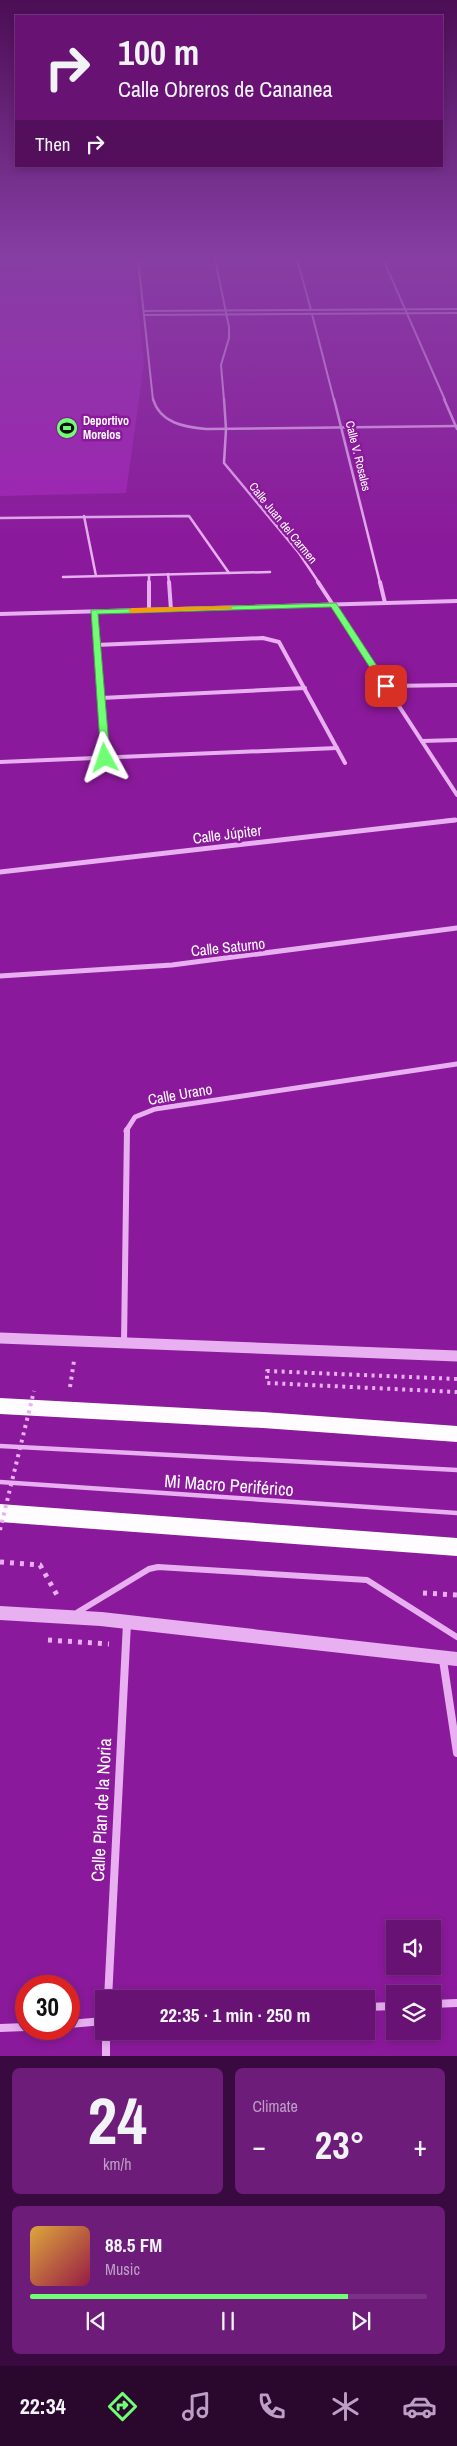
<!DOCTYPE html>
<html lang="en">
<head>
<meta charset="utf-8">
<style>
	:root { --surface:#681374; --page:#6d1c79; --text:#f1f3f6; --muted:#bd9ec5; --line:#7b3286; --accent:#70ff74 }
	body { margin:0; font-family:"Archivo Narrow",sans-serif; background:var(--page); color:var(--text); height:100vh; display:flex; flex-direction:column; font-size:19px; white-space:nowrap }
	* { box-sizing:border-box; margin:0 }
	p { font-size:16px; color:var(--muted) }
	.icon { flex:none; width:28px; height:28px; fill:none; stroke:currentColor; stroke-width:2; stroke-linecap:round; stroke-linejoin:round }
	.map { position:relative; height:2056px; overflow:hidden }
	.details { display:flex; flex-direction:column; gap:12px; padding:12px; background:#390a40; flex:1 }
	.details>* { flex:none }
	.top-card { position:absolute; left:15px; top:15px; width:428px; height:152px; border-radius:0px; box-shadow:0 2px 8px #0003,0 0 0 1px var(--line); background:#681374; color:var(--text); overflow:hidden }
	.tools { position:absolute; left:386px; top:1920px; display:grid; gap:10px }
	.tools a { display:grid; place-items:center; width:55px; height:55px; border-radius:0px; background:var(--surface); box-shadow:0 2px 8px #0003,0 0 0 1px var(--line); font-size:25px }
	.speed { position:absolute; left:15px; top:1975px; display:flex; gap:10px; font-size:25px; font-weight:700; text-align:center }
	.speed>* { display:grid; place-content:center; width:65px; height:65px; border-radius:50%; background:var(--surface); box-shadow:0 2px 8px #0003,0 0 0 1px var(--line); line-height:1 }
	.speed .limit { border:8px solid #d22; background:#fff; color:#111 }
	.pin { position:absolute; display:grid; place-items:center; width:42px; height:42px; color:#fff; margin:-21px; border-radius:10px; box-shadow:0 2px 8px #0006 }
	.me { position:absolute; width:55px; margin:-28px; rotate:355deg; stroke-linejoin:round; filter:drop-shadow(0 0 4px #0008) }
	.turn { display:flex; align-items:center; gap:18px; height:105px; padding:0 20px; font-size:22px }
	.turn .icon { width:65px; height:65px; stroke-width:2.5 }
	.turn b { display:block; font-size:35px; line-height:42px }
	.then { display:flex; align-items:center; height:48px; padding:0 20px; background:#0003; gap:10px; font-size:19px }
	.big { font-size:38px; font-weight:700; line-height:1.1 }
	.details .card { flex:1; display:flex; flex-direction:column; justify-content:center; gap:8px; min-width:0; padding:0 18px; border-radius:8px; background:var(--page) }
	.details .dial { align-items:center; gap:0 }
	.dial b { font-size:65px; line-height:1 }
	.song { display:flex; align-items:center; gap:15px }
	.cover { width:60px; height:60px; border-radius:8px; background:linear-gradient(135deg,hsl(40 70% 55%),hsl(340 70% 35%)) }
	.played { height:5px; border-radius:2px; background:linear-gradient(90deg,var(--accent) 80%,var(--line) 80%) }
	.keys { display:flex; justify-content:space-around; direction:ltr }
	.heat { display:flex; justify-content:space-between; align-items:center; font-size:28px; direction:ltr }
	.details .tiles { flex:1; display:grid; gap:12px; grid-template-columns:1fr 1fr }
	.card:last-child { grid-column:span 2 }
	.trip { position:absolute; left:95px; top:1990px; width:280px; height:50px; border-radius:0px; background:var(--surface); box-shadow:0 2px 8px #0003,0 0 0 1px var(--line); font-weight:700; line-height:50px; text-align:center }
	.tabs { display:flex; height:80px; justify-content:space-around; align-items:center; background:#2a082e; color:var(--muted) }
	.tabs .icon { width:35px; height:35px }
	.tabs .selected { color:var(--accent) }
	.tabs b { font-size:22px; color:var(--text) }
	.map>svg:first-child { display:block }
	.green { fill:#a122b4 }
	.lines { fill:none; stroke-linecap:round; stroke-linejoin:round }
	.path-far1 { stroke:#e8b0f1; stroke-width:4; stroke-dasharray:3 4.5; stroke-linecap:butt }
	.path { stroke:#e8b0f1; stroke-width:5; stroke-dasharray:4 6; stroke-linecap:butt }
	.service-far1 { stroke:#e8b0f1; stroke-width:4.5 }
	.service { stroke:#e8b0f1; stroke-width:6 }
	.minor-far5 { stroke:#e8b0f1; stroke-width:2 }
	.minor-far4 { stroke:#e8b0f1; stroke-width:2.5 }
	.minor-far3 { stroke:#e8b0f1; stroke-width:4 }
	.minor-far2 { stroke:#e8b0f1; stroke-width:5 }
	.minor-far1 { stroke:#e8b0f1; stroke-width:6 }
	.minor { stroke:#e8b0f1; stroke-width:8 }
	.tertiary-far1 { stroke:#e8b0f1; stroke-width:11 }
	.tertiary { stroke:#e8b0f1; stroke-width:14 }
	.trunk { fill:#fffcff; fill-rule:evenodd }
	.path-bridge { stroke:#e8b0f1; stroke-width:4; stroke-dasharray:3 4.5; stroke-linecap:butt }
	.route { fill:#70ff74; stroke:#49a64b }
	.slow { fill:#f59e0b }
	.labels { text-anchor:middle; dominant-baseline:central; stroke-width:5; stroke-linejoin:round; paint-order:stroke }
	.far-poi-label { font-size:12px; font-weight:bold; fill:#fff; stroke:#8b199b; text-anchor:start }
	.far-street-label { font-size:12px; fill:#fff; stroke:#8b199b }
	.street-label { font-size:15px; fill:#fff; stroke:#8b199b }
	.near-street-label { font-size:18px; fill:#fff; stroke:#8b199b }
</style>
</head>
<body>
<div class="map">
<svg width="457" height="2056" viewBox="0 0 457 2056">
	<rect width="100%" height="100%" fill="#8b199b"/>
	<polygon class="green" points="134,268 144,363 126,493 0,496 0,273"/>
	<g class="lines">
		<g class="path-far1">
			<polyline points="457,1379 267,1371 267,1383 457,1392"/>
			<polyline points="70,1387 74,1361"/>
		</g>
		<g class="path">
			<polyline points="0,1562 40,1565 57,1595"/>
			<polyline points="423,1593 457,1595"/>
			<polyline points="48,1640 109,1644"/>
		</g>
		<g class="service-far1">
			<polyline points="0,1446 457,1470"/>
			<polyline points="0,1482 457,1513"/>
		</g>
		<polyline class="service" points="78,1612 149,1569 158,1567 367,1580 457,1637"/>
		<g class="minor-far5">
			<polyline points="138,259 153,400"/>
			<polyline points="215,259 229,327 229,338 221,365 224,400"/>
			<polyline points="297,259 311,310"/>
			<polyline points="383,259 445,400"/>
			<polyline points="144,311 457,309"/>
			<polyline points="312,314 334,400"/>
			<polyline points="144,315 457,313"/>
		</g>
		<g class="minor-far4">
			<path d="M 153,399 C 160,423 184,427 206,429 L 457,426"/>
			<polyline points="224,399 226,429 224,463 299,553 319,583"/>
			<polyline points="334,399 380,583"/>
			<polyline points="444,399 457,429"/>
			<polyline points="84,516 96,576"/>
			<polyline points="0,518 189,516 229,573"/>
			<polyline points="168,574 169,583"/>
			<polyline points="149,575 149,583"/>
			<polyline points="63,577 270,572"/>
		</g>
		<g class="minor-far3">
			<polyline points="149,582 149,610"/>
			<polyline points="169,582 171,610"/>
			<polyline points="318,582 457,795"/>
			<polyline points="380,582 385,603"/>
			<polyline points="94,612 105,757"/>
			<polyline points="0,614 457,601"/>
			<polyline points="96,645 263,638 279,642 345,763"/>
			<polyline points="386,686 457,685"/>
			<polyline points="101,698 305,688"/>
			<polyline points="422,741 457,740"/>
			<polyline points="0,762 337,748"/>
			<polyline points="444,821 457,820"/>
		</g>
		<g class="minor-far2">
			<polyline points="0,872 455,820"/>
			<polyline points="0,976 172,965 457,928"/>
			<polyline points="126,1131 135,1117 155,1109 457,1064"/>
		</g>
		<polyline class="minor-far1" points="124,1344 127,1130"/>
		<g class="minor">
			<polyline points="443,1660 457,1753"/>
			<polyline points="108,1999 127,1623"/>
			<polyline points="432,2004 457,2003"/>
			<polyline points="366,2007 395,2006"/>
			<polyline points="69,2024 104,2021"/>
			<polyline points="0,2028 26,2027"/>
			<polyline points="106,2031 106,2056"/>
		</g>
		<polyline class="tertiary-far1" points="0,1338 457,1356"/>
		<polyline class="tertiary" points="0,1613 101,1619 457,1659"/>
		<g class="trunk">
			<polygon points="0,1398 263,1412 457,1426 457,1442 263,1428 0,1414"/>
			<polygon points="0,1504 457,1538 457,1556 0,1522"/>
		</g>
		<polyline class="path-bridge" points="0,1530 34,1391"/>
	</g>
	<linearGradient id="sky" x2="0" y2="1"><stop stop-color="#4c0e55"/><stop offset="0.47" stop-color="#873ea4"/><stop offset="1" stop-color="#873ea4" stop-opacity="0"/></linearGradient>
	<rect width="457" height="547" fill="url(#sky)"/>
	<polygon class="route" points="336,603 390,686 389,688 383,688 331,607 98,614 110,758 105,760 101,758 91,610"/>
	<polygon class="slow" points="229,606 233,608 231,609 132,613 128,611 132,608"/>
	<defs>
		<g id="stadium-disc" transform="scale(1.125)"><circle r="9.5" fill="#70ff74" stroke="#8b199b"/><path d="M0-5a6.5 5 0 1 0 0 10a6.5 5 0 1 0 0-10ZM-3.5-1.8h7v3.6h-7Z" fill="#111"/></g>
	</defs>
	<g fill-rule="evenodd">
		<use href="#stadium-disc" x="67" y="428"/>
	</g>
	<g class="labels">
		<g class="far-poi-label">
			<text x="83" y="421">Deportivo<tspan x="83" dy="14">Morelos</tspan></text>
		</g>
		<g class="far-street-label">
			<text transform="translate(358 456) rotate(76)">Calle V. Rosales</text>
			<text transform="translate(283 523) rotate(51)">Calle Juan del Carmen</text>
		</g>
		<g class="street-label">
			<text transform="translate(227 834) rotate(-7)">Calle Júpiter</text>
			<text transform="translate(228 947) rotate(-6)">Calle Saturno</text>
			<text transform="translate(180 1094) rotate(-10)">Calle Urano</text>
		</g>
		<g class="near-street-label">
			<text transform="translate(229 1485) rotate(4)">Mi Macro Periférico</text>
			<text transform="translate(101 1810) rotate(-87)">Calle Plan de la Noria</text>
		</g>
	</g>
</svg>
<div class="tools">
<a><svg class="icon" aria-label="sound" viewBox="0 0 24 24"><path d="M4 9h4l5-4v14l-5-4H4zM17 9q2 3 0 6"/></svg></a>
<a><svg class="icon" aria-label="layers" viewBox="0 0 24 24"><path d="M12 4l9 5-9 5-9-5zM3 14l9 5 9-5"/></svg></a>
</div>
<div class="speed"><div class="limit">30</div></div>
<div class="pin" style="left:386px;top:686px;background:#d93025"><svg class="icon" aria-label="arrive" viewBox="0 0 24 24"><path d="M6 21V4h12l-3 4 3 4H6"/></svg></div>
<svg class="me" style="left:105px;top:758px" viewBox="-20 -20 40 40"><path d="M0-17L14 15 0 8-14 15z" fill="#70ff74" stroke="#fff" stroke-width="4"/></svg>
<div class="trip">22:35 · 1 min · 250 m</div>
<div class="top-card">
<div class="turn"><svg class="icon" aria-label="right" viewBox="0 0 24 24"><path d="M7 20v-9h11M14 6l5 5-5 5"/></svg><div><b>100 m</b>Calle Obreros de Cananea</div></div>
<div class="then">Then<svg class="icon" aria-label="right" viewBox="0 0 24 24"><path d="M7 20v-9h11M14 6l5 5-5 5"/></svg></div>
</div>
</div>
<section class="details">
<div class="tiles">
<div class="card dial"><b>24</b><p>km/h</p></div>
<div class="card"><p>Climate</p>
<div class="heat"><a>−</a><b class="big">23°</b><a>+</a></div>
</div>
<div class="card">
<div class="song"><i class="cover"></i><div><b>88.5 FM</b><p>Music</p></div></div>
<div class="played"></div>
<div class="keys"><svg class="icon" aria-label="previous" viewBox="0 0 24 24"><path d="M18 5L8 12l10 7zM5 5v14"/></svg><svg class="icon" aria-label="pause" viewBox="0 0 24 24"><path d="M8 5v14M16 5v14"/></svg><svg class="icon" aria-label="next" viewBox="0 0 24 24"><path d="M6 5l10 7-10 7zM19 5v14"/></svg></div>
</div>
</div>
</section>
<nav class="tabs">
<b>22:34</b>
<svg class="icon selected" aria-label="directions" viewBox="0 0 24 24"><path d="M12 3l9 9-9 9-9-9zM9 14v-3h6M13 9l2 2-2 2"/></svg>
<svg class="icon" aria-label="music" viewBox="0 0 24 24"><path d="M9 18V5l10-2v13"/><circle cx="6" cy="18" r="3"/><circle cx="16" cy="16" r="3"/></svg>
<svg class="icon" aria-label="phone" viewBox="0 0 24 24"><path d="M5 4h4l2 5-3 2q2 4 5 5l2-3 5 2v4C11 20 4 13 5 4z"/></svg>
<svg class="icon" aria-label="climate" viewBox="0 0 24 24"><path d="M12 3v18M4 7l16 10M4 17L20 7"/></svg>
<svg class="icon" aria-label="car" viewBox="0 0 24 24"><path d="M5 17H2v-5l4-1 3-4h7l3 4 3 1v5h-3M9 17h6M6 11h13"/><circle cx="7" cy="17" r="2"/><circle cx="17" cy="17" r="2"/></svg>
</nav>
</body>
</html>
